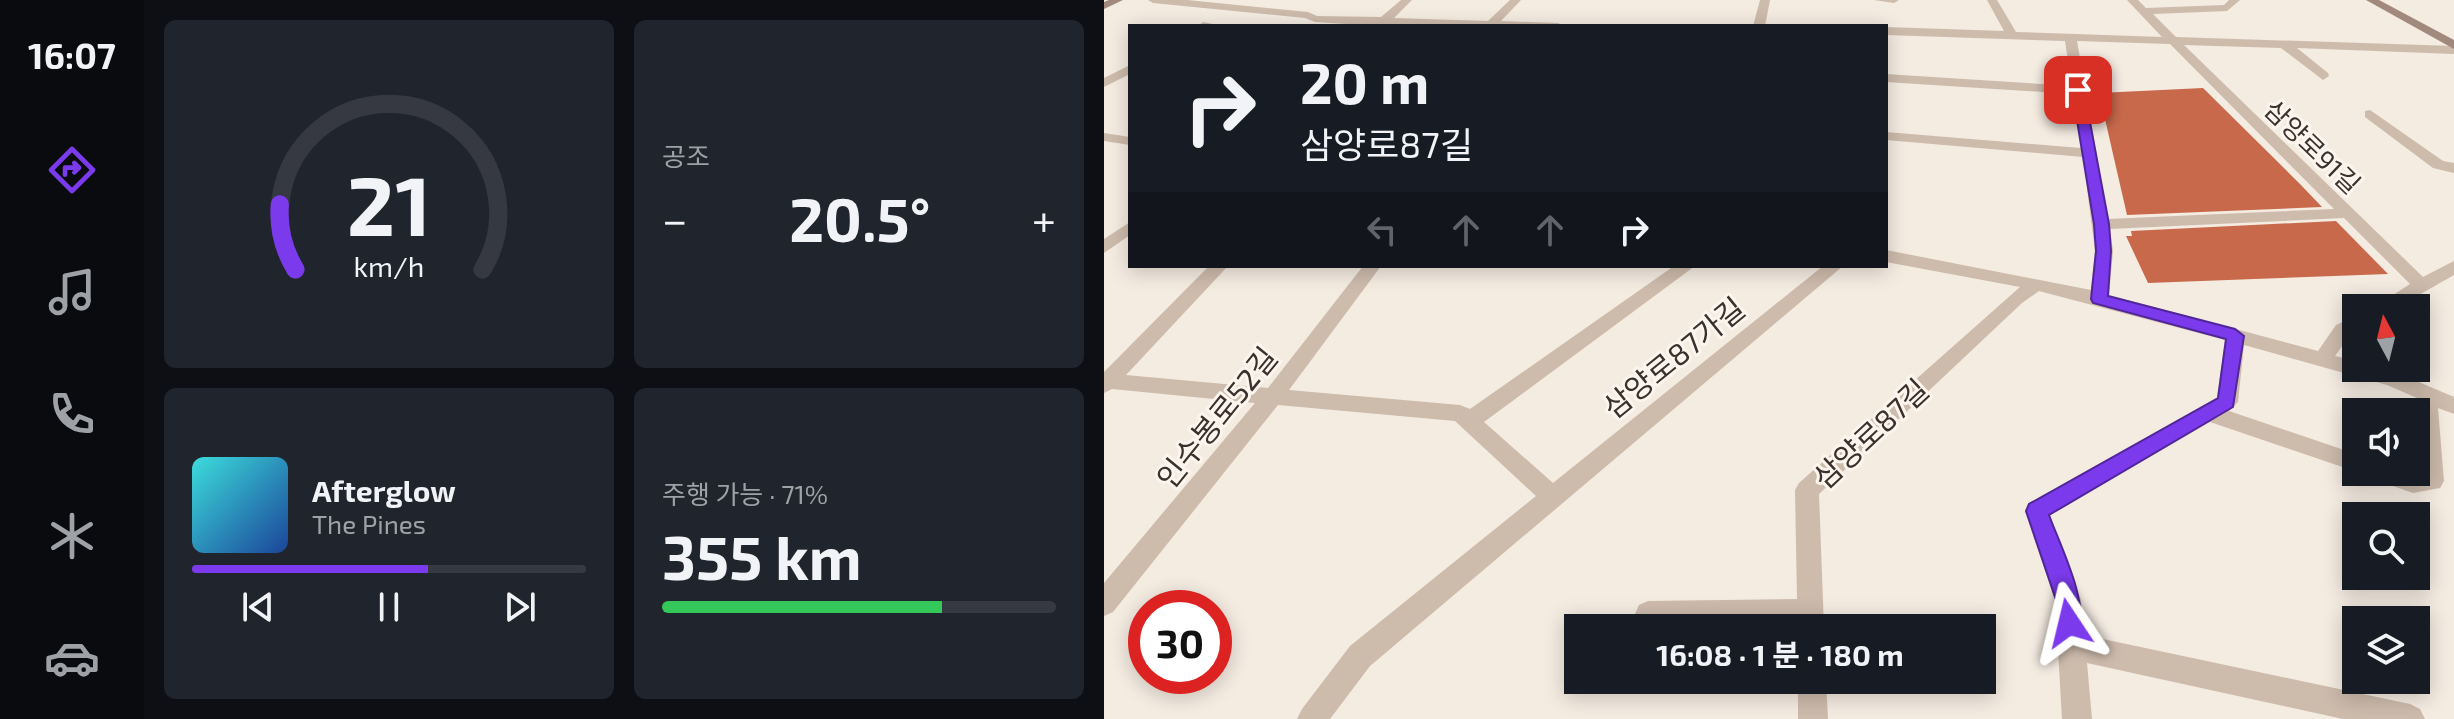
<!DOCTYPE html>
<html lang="ko">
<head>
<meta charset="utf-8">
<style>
	:root { --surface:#171b24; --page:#20242c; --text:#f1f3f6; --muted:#9ea1a6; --line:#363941; --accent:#7c3aed }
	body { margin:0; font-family:"Exo 2","Noto Sans KR",sans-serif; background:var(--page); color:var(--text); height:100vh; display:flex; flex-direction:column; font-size:30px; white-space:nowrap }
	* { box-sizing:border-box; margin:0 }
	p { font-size:26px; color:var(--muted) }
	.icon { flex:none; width:44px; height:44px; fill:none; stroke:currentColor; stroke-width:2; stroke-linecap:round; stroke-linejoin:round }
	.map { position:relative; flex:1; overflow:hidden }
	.details { display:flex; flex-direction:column; gap:20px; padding:20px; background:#0d0f14; width:960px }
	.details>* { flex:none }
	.hud { position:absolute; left:24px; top:24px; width:760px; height:244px; border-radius:0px; box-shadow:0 4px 20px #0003; background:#171b24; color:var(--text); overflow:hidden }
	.needle { width:52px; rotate:353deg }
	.fabs { position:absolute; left:1238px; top:294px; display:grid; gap:16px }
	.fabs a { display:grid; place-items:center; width:88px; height:88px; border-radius:0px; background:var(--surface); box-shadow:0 4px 20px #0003; font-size:40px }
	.speed { position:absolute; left:24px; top:590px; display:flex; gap:16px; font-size:40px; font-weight:700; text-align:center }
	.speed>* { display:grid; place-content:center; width:104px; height:104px; border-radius:50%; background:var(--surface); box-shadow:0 4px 20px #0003; line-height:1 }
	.speed .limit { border:12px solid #d22; background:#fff; color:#111 }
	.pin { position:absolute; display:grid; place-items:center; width:68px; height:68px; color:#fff; margin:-34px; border-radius:16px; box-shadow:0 4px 12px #0006 }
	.me { position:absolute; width:88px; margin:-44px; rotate:350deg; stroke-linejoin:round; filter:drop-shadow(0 0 6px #0008) }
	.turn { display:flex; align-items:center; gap:28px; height:168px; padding:0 40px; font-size:36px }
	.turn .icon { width:104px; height:104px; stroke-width:2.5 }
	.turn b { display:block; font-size:56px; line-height:68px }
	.lanes { display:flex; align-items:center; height:76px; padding:0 40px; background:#0003; justify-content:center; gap:40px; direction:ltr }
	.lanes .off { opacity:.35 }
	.big { font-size:60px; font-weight:700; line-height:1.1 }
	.details .widget { flex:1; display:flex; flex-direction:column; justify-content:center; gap:12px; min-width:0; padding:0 28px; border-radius:12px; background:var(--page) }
	.details .dial { align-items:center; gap:0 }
	.dial svg { height:208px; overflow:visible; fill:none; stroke:var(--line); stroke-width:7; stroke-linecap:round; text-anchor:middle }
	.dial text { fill:var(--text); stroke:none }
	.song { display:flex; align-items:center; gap:24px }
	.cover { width:96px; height:96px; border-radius:12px; background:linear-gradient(135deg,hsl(180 70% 55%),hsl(220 70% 35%)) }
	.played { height:8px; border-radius:4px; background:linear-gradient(90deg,var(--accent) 60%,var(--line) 60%) }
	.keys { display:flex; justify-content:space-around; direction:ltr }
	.heat { display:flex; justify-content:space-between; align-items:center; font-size:44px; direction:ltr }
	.charge { height:12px; border-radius:6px; background:linear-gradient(90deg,#34c759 71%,var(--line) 0) }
	.details .tiles { flex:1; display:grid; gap:20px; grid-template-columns:repeat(2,1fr) }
	.trip { position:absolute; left:460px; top:614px; width:432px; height:80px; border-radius:0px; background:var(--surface); box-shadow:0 4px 20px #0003; font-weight:700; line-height:80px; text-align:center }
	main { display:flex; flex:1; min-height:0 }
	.tabs { display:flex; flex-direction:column; width:144px; justify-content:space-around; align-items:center; background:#090b0e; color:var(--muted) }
	.tabs .icon { width:56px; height:56px }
	.tabs .selected { color:var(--accent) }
	.tabs b { font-size:36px; color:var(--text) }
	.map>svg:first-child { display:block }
	.building { fill:#c8694b }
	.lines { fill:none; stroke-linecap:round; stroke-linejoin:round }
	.minor { fill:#cdbbac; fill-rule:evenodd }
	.secondary { fill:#a18a7d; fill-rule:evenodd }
	.route { fill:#7c3aed; stroke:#51269a; stroke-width:2 }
	.labels { text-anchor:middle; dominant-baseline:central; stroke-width:6; stroke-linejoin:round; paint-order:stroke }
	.far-street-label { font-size:26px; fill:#3b302b; stroke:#fbf5ee }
	.street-label { font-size:30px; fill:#3b302b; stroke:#fbf5ee }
</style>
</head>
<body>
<main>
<nav class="tabs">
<b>16:07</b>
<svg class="icon selected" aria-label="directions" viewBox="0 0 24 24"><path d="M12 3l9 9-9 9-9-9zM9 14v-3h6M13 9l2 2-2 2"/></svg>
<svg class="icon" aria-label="music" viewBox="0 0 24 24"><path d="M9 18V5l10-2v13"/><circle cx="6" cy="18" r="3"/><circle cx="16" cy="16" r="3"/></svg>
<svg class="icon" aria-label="phone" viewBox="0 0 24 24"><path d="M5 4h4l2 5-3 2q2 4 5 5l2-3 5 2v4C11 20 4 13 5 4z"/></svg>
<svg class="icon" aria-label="climate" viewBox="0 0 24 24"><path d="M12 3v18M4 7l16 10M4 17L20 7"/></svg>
<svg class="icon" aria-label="car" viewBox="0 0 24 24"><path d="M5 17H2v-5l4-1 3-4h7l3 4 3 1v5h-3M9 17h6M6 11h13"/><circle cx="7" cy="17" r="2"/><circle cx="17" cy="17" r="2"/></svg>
</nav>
<section class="details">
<div class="tiles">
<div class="widget dial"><svg viewBox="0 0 100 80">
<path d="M14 69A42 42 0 1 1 86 69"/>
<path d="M14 69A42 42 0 0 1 8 44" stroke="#7c3aed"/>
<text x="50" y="56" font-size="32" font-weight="700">21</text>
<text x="50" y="72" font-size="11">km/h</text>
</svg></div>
<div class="widget"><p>공조</p>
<div class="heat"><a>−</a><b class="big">20.5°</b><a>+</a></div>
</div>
<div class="widget">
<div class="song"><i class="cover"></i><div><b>Afterglow</b><p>The Pines</p></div></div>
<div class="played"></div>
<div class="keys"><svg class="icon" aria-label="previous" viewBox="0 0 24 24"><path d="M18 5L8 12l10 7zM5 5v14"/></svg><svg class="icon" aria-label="pause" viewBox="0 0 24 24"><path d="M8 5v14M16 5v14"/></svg><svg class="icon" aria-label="next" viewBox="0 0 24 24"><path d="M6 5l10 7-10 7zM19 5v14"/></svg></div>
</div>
<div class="widget"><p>주행 가능 · 71%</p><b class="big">355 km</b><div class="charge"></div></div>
</div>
</section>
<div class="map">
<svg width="1350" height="719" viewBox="0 0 1350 719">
	<rect width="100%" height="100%" fill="#f4ebe1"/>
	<g class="building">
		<polygon points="1099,88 1195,183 1218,207 1023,215 995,93"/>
		<polygon points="1232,221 1284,274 1044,283 1022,236 1028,236 1027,231"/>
	</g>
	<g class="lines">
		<g class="minor">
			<polygon points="44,0 83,0 204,12 213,16 277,17 297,0 308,0 290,18 384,21 406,0 417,0 397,21 454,23 460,26 273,26 211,22 201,18 49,3"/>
			<polygon points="656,0 666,0 661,26 649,26"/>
			<polygon points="770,0 795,0 790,3"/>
			<path d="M 883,0 L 893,0 L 912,32 L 1058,37 L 1023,0 L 1034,0 L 1042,8 L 1120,5 L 1125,0 L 1136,0 L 1123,11 L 1049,14 L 1072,37 L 1350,46 L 1350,54 L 1193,48 L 1224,73 L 1225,76 L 1219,80 L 1177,48 L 1080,45 L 1319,277 L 1350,261 L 1350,275 L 1292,308 L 1269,308 L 1306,284 L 1240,218 L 1006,229 L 1009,251 L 1005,295 L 1214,351 L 1232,325 L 1252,316 L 1252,331 L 1246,335 L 1231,356 L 1252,361 L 1252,368 L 1289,371 L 1350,397 L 1350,414 L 1334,408 L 1340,481 L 1336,488 L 1309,493 L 1269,479 L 1266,472 L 1316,472 L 1313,398 L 1283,385 L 1140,345 L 1134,402 L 1125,411 L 1252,454 L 1253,472 L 1106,422 L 946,515 L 977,600 L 980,635 L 1306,704 L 1316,709 L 1321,719 L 1239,719 L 983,663 L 988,719 L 958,719 L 951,600 L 921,511 L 925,504 L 1113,398 L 1121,340 L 935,291 L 918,303 L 715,494 L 720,628 L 694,628 L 694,624 L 544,627 L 535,623 L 531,614 L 535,605 L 544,601 L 693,599 L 691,490 L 695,483 L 916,287 L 782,262 L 782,250 L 987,290 L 991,251 L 979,157 L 782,140 L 782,132 L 977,148 L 969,94 L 782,82 L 782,74 L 968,86 L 961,41 L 782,35 L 782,27 L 900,31 ZM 973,41 L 1066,44 L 1230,209 L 1004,219 Z"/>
			<polygon points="99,22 109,24 111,26 94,26"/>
			<polygon points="26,65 26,74 0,87 0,78"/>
			<polygon points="1266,110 1339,161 1350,163 1350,173 1329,168 1261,117 1261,111"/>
			<polygon points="0,133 26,137 26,145 0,141"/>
			<polygon points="26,222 26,235 0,253 0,239"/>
			<polygon points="105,266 124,266 22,375 164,388 259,266 277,266 185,390 356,405 366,409 570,266 591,266 380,422 449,483 719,266 739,266 266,666 226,719 193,719 198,709 246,646 432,496 351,421 174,405 9,612 0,616 0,583 151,403 8,389 0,393 0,372"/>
			<polygon points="694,680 722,680 724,719 694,719"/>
		</g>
		<g class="secondary">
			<polygon points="5,0 19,0 0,9 0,2"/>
			<polygon points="1262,0 1275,0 1350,40 1350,49"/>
		</g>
	</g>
	<path class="route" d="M 974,86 L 980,90 L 1005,224 L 1007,251 L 1004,296 L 1131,329 L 1140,336 L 1129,407 L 945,515 C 955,543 986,604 974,632 L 965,635 L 957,632 L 952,600 L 922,511 L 925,504 L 1114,398 L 1122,339 L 989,303 L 987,299 L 992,251 L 990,224 L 968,90 Z"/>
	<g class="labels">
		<g class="far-street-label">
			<text transform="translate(1209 146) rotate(44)">삼양로91길</text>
		</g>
		<g class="street-label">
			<text transform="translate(569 357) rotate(-39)">삼양로87가길</text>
			<text transform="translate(112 417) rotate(-51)">인수봉로52길</text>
			<text transform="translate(766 433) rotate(-43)">삼양로87길</text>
		</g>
	</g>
</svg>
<div class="fabs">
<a><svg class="needle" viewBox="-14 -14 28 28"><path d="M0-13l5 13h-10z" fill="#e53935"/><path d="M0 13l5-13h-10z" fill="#9ea1a6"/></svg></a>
<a><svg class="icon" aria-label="sound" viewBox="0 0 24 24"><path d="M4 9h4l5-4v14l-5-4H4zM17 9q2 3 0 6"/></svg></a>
<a><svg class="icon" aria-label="search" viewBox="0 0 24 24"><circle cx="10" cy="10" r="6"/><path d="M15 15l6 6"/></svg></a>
<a><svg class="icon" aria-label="layers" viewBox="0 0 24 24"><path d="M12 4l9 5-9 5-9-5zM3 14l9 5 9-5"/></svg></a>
</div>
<div class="speed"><div class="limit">30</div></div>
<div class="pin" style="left:974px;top:90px;background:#d93025"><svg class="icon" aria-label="arrive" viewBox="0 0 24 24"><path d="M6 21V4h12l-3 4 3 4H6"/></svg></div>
<svg class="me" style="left:965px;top:623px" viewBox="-20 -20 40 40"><path d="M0-17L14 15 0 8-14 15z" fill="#7c3aed" stroke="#fff" stroke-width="4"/></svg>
<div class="trip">16:08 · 1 분 · 180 m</div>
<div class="hud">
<div class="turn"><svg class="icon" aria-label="right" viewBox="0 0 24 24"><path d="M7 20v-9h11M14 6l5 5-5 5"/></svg><div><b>20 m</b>삼양로87길</div></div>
<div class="lanes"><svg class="icon off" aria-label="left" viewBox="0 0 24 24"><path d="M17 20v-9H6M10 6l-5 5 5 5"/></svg><svg class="icon off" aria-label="ahead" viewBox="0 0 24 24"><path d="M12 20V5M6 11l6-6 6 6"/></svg><svg class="icon off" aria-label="ahead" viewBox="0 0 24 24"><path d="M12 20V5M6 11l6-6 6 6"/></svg><svg class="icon" aria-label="right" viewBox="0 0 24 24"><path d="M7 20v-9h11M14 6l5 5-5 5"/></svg></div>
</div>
</div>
</main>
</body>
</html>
